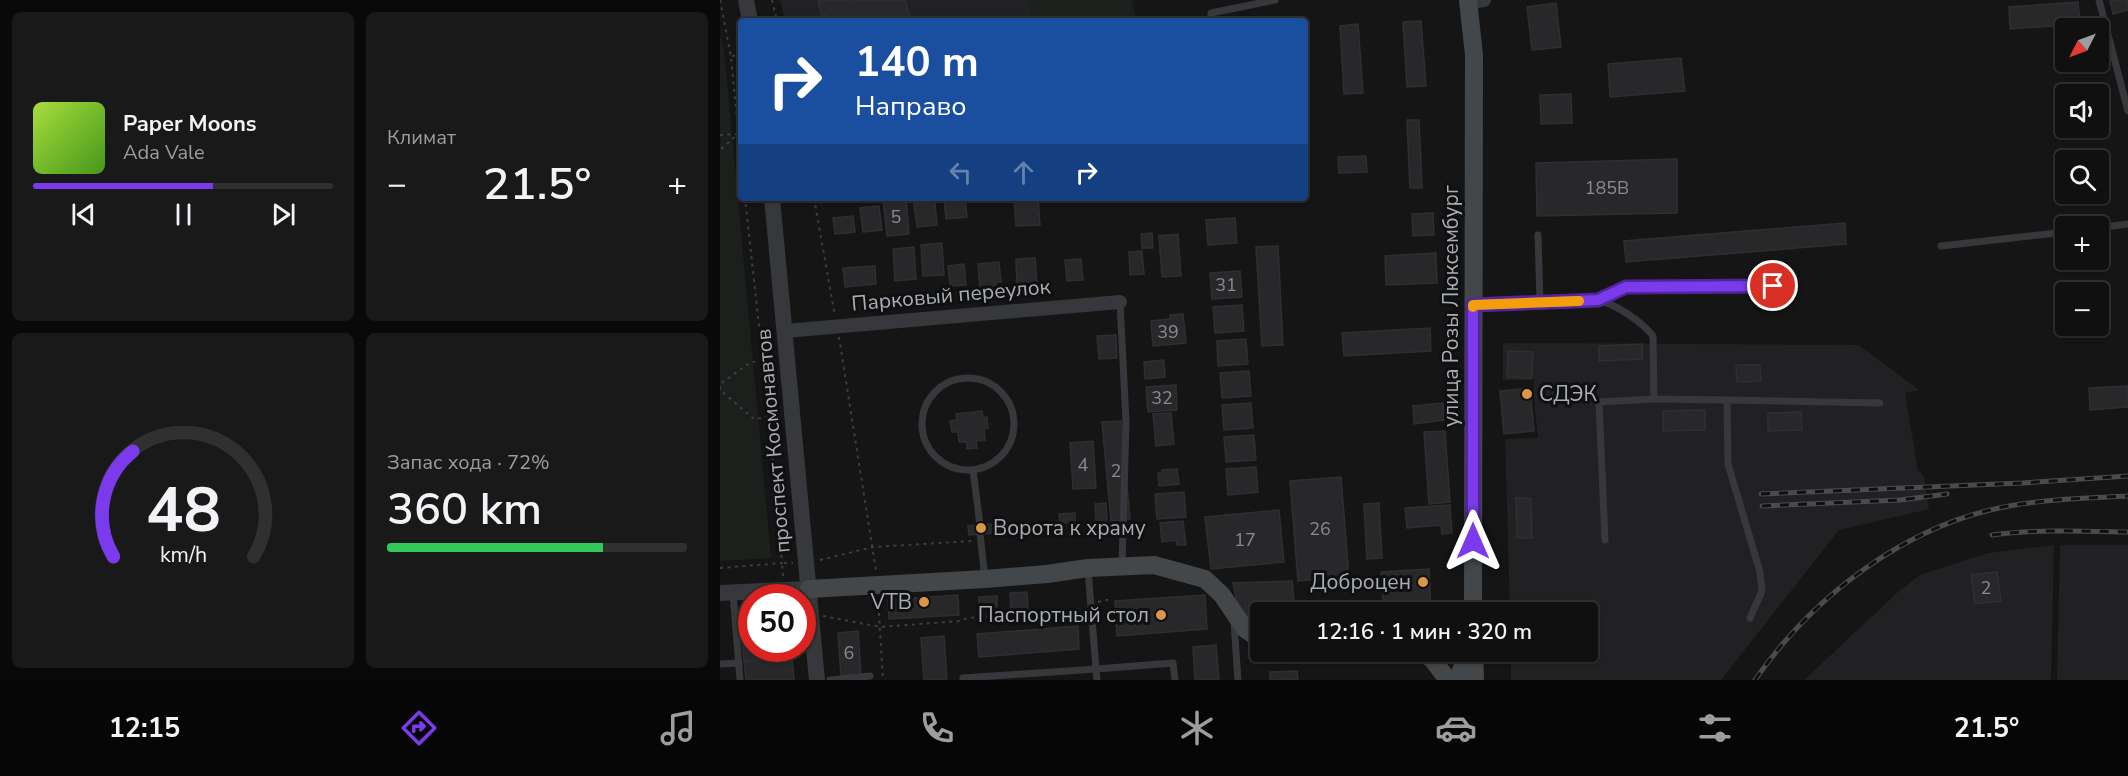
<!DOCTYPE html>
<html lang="ru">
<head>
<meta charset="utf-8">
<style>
	:root { --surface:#101010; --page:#191919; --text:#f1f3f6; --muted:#9c9d9f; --line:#303030; --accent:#7c3aed }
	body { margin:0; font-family:"Nunito Sans",sans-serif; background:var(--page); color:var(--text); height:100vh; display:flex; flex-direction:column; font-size:22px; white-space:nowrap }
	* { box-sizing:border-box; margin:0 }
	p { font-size:20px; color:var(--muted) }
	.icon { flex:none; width:33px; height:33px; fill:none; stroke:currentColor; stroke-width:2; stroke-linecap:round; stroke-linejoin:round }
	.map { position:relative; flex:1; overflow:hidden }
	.drawer { display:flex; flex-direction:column; gap:12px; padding:12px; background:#090909; width:720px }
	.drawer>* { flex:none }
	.hud { position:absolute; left:18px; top:18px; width:570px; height:183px; border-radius:6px; box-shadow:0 2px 4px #0004,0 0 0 2px var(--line); background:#1a4fa0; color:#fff; overflow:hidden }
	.needle { width:39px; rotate:228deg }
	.buttons { position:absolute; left:1335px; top:18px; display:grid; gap:12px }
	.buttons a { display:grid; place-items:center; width:54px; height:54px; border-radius:6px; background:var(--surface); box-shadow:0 2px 4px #0004,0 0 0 2px var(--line); font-size:30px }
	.speed { position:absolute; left:18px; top:584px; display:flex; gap:12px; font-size:30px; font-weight:700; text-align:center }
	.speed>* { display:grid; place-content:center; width:78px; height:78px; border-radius:50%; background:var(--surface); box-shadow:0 2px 4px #0004,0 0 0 2px var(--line); line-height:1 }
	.speed .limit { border:9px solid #d22; background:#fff; color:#111 }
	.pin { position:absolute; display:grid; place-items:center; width:51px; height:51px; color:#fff; margin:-26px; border:3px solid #fff; border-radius:50%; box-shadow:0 2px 6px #0007 }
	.me { position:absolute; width:66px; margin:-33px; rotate:0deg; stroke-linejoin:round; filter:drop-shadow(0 0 4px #0008) }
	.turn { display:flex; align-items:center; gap:21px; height:126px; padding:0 18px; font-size:27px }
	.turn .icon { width:78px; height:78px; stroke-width:2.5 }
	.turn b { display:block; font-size:42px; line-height:51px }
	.lanes { display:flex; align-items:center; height:57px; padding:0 18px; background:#0003; justify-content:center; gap:30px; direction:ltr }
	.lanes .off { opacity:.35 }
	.big { font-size:45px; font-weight:600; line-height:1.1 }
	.drawer .widget { flex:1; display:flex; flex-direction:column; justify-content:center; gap:9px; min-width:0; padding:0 21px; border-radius:9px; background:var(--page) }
	.drawer .dial { align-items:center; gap:0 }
	.dial svg { height:156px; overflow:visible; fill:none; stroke:var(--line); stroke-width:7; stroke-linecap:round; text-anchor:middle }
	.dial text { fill:var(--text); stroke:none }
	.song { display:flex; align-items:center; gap:18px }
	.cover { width:72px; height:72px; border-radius:9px; background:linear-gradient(135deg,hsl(80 70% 55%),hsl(100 70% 35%)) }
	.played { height:6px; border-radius:3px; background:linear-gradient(90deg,var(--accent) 60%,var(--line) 60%) }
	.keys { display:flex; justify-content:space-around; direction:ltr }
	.heat { display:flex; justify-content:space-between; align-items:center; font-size:33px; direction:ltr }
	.charge { height:9px; border-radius:4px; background:linear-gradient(90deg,#34c759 72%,var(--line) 0) }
	.drawer .tiles { flex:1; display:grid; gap:12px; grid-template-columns:repeat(2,1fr) }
	.trip { position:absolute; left:530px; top:602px; width:348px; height:60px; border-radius:6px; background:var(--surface); box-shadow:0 2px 4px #0004,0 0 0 2px var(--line); font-weight:600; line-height:60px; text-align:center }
	.tab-bar { display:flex; height:96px; justify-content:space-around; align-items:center; background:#060606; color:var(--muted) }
	.tab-bar .icon { width:42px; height:42px }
	.tab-bar .active { color:var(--accent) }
	.tab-bar b { font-size:27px; color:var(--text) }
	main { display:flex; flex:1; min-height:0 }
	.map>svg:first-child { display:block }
	.built { fill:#212123 }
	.green { fill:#1b201c }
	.building { fill:#28282a; stroke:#2f2f32; stroke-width:1.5 }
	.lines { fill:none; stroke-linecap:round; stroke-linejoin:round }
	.path { stroke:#3c3e42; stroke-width:2; stroke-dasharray:3 4.5; stroke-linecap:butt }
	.service { stroke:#36383b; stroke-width:7 }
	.minor { stroke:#36383b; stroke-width:14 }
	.tertiary { stroke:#36383b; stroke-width:16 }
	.secondary { stroke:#44474a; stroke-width:18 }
	.rail-casing { stroke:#494c4f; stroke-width:5 }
	.rail { stroke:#101011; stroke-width:3; stroke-dasharray:9; stroke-linecap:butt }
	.route-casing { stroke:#51269a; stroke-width:15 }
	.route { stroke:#7c3aed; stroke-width:10 }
	.slow { stroke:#f59e0b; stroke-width:10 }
	.poi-dot { fill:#da9649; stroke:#101011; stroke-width:2 }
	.labels { text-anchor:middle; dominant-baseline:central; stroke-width:6; stroke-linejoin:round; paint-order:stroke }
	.number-label { font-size:18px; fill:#878c92 }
	.street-label { font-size:21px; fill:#a8aeb5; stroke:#101011 }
	.poi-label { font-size:21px; fill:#a8aeb5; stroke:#101011; text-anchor:end }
</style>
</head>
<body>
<main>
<section class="drawer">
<div class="tiles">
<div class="widget">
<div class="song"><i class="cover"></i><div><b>Paper Moons</b><p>Ada Vale</p></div></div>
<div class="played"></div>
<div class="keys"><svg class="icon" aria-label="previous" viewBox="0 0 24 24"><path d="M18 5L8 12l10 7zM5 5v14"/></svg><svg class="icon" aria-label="pause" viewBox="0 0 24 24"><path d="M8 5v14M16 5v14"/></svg><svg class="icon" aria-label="next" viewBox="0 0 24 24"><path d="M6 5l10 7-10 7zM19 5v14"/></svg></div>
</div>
<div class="widget"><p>Климат</p>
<div class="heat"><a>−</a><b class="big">21.5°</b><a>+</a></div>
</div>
<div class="widget dial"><svg viewBox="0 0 100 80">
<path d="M14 69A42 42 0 1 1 86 69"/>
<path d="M14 69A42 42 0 0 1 24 15" stroke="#7c3aed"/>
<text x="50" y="56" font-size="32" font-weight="700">48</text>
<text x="50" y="72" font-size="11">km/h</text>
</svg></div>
<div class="widget"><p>Запас хода · 72%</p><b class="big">360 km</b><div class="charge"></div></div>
</div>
</section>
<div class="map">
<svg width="1408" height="680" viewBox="0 0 1408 680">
	<rect width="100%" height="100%" fill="#151516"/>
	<g class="built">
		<polygon points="60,0 410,0 415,21 65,21"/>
		<polygon points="783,343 1139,345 1199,390 1185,393 1198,470 1204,477 1209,509 1119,530 1001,680 791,680 791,651 867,651 867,612 790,612 785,439 818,438 813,390 814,380 783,380"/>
		<polygon points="1334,545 1331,680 1084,680 1177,593 1200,575 1268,553"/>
		<polygon points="1340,545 1408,545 1408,680 1337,680"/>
	</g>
	<g class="green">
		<polygon points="308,0 412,0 416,17 400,21 313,21"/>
		<polygon points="0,34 4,51 13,145 51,558 0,561"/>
	</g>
	<g class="building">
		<polygon points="98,0 129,0 130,2 139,0 185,0 191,21 108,21 106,15 102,16"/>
		<polygon points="1390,0 1407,0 1408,10 1393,14"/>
		<polygon points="1358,2 1360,24 1290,29 1289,7"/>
		<polygon points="836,3 841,47 812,50 807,7"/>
		<polygon points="701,21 706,86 687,87 683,22"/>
		<polygon points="638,24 643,93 624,94 620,26"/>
		<polygon points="961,58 965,91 890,97 888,64"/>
		<polygon points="851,94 852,123 821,124 820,95"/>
		<polygon points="687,120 699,120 702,188 690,188"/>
		<polygon points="646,156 647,172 619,173 618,157"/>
		<polygon points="957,159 957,213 817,216 816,163"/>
		<polygon points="186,198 189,234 167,236 163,200"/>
		<polygon points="224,198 245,198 247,217 226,219"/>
		<polygon points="294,198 318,198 320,225 296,226"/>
		<polygon points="215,202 217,225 197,227 194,204"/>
		<polygon points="159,206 162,230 143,232 140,208"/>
		<polygon points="713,213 714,235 693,236 692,214"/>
		<polygon points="133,216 135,232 115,234 113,218"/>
		<polygon points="515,218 517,243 488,245 486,220"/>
		<polygon points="1125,223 1126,244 906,262 904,241"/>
		<polygon points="432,233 433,248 422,248 421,234"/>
		<polygon points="458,234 461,276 442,277 439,236"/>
		<polygon points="222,243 224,275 203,276 201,245"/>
		<polygon points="558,246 563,345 542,346 536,247"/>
		<polygon points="194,247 196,279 175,281 173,249"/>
		<polygon points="422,251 424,274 410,275 409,252"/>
		<polygon points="716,253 717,283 666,285 665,256"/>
		<polygon points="315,258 317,284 312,284 313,287 303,287 303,285 297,285 296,259"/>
		<polygon points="361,259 363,280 347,281 345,260"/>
		<polygon points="279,262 281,282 276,282 276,287 260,288 258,264"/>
		<polygon points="244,264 246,285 230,286 228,266"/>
		<polygon points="155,266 156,284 125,287 123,268"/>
		<polygon points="520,271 522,297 492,299 490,273"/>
		<polygon points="522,305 524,331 495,333 493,307"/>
		<polygon points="463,314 466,343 433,346 431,321 450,319 450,315"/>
		<polygon points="710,328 711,351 624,356 622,333"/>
		<polygon points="396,335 397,358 379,359 377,336"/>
		<polygon points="526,339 528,364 498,366 497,341"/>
		<polygon points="922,344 922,359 879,361 879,346"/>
		<polygon points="788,351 813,352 812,378 787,377"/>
		<polygon points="444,360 445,377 425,379 424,362"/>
		<polygon points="1016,365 1040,365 1041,381 1017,382"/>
		<polygon points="529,371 531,396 502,398 500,373"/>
		<polygon points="456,385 457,410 428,412 426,387"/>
		<polygon points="1408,386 1408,407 1370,410 1369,388"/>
		<polygon points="810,388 814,431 784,434 780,391"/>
		<polygon points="531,403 533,428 504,430 502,405"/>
		<polygon points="723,403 724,420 694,424 693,406"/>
		<polygon points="985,410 985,430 943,431 943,411"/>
		<polygon points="262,411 263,418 267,417 268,428 264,429 265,440 256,441 257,448 247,449 247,442 239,442 238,432 232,432 230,421 237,420 236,414"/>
		<polygon points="1081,412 1082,430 1048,431 1048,413"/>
		<polygon points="451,413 454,444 436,446 433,414"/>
		<polygon points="401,421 410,519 391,521 382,422"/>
		<polygon points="725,431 730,502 709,504 704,432"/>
		<polygon points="534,435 536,460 506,462 504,437"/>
		<polygon points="373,441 376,488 353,489 350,443"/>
		<polygon points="536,467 538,492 508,495 506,469"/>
		<polygon points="457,469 459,484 439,486 438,473 442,473 442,470"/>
		<polygon points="621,477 629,577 578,581 570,481"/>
		<polygon points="464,492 466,517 437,519 435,494"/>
		<polygon points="796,498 811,498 812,538 797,538"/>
		<polygon points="386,503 387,524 376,524 375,504"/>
		<polygon points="659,503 662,558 647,559 644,504"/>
		<polygon points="730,505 732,533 722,534 721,525 687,528 685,508"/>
		<polygon points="559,510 564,562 491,569 485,517"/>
		<polygon points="355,513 355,522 340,523 339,514"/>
		<polygon points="463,521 466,545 457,545 456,540 442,542 440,523"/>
		<polygon points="273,524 274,533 249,535 248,526"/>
		<polygon points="709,569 711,612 664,612 661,572"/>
		<polygon points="1277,572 1281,601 1255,604 1251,575"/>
		<polygon points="572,581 575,612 540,612 540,628 519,613 513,583"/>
		<polygon points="307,592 308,610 291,611 290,593"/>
		<polygon points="238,595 239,615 169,619 168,600"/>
		<polygon points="485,595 487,629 397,636 395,601"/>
		<polygon points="277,596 277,607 259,608 259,597"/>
		<polygon points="358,626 359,649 259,657 257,634"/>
		<polygon points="138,631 141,675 121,676 118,633"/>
		<polygon points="224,636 227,680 204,680 201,638"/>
		<polygon points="32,641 32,648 71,648 72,657 24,661 22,642"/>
		<polygon points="496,645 499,680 475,680 473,647"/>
		<polygon points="72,659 74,680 26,680 24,661"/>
		<polygon points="577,671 578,680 550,680 550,672"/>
	</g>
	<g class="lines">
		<g class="path">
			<polyline points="0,0 11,57 21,161"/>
			<polyline points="52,0 57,21"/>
			<polyline points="12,56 21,55"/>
			<polyline points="0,135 18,134 0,150"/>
			<polyline points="94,198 115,316"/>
			<polyline points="119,337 156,571"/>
			<polyline points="43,361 31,362 0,384 0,390 34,419 48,417"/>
			<polyline points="100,560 153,547 252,541"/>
			<polyline points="0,568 62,563 49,417 25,198"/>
			<polyline points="63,576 62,563 73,563"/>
			<polyline points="158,598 163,680"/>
			<polyline points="378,602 391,599"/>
			<polyline points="103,616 161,627 239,621 248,618 358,609 362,608"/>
		</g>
		<g class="service">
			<polyline points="1379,0 1408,111"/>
			<polyline points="491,21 491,13 555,0"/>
			<polyline points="1378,228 1408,224"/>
			<polyline points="818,235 820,302"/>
			<polyline points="1221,246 1346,232"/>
			<polyline points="878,300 906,287 1053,286"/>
			<polyline points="400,302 406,422 402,566"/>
			<path d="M 756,305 L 878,300 C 897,305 921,321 933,336 L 934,399 L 1007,400 L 1008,464 L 1040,572 L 1042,591 L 1030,618"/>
			<circle cx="248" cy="424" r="46"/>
			<polyline points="1007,400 1160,403"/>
			<polyline points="253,470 260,525"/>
			<polyline points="260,534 265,579"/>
			<polyline points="885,540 879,402 934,399"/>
			<polyline points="13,593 20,680"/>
			<polyline points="514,623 518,680"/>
			<polyline points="0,664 19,663"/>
			<polyline points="110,680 150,676"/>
			<polyline points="243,680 243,678 376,669 368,569"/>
			<polyline points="377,680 376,669 453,663 455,680"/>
		</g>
		<g class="minor">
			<polyline points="750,2 764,0"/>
			<polyline points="65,331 400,302"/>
		</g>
		<g class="tertiary">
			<polyline points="26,0 30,21"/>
			<polyline points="52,198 97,680"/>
			<polyline points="0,593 89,589"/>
		</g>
		<g class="secondary">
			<polyline points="748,0 754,55 753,612"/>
			<polyline points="89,589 265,579 327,574 368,568 434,565 485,579 502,595 525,629 540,639"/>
			<polyline points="700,651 712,659 728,680"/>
			<polyline points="754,651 755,680"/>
			<polyline points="737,680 749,651"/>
		</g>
		<g class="rail-casing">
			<g id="rail">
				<polyline points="1041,494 1302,483 1408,476"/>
				<polyline points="1042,506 1180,500 1227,494"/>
				<path d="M 1272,535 C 1318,529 1362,531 1408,532"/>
				<path d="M 1035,680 C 1093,596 1187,524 1289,506 C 1329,499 1368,498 1408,496"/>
			</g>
		</g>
		<use href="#rail" class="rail"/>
	</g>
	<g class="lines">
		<g class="route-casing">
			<polyline id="route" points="753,541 753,305 878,300 906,287 1053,286"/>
		</g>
		<use href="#route" class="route"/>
		<polyline class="slow" points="753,307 753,305 859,301"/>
	</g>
	<g class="poi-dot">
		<circle cx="807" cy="394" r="6"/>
		<circle cx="261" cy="528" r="6"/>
		<circle cx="703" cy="582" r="6"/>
		<circle cx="204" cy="602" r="6"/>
		<circle cx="441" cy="615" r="6"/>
	</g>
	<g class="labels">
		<g class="number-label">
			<text x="887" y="188">185В</text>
			<text x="176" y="217">5</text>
			<text x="506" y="285">31</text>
			<text x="448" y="332">39</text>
			<text x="442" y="398">32</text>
			<text x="363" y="465">4</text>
			<text x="396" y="471">2</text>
			<text x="600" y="529">26</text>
			<text x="525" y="540">17</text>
			<text x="1266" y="588">2</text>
			<text x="129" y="653">6</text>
		</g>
		<g class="street-label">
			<text transform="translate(231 295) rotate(-5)">Парковый переулок</text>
			<text transform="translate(731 306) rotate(-90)">улица Розы Люксембург</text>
			<text transform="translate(53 441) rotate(-95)">проспект Космонавтов</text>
		</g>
		<g class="poi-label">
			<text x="819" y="394" text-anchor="start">СДЭК</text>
			<text x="273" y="528" text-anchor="start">Ворота к храму</text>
			<text x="691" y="582">Доброцен</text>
			<text x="192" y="602">VTB</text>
			<text x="429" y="615">Паспортный стол</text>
		</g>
	</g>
</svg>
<div class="buttons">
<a><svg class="needle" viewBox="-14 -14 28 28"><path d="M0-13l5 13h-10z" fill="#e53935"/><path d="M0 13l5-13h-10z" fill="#9c9d9f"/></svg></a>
<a><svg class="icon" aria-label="sound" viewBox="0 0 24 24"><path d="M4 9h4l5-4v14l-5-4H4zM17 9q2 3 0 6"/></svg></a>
<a><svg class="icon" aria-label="search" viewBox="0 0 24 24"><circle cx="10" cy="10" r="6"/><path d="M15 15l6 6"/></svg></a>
<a>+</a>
<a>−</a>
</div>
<div class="speed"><div class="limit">50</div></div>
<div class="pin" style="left:1053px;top:286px;background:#d93025"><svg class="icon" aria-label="arrive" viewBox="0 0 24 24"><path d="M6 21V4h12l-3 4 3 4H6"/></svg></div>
<svg class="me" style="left:753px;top:541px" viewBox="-20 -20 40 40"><path d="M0-17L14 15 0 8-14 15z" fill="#7c3aed" stroke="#fff" stroke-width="4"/></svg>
<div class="trip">12:16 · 1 мин · 320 m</div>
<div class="hud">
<div class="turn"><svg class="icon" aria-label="right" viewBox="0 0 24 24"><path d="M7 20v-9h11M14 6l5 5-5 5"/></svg><div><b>140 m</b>Направо</div></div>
<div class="lanes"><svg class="icon off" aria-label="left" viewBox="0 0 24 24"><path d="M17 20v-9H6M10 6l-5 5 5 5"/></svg><svg class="icon off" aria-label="ahead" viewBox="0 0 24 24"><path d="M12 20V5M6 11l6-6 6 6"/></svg><svg class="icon" aria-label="right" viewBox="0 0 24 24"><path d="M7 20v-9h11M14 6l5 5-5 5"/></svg></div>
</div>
</div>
</main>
<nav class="tab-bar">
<b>12:15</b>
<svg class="icon active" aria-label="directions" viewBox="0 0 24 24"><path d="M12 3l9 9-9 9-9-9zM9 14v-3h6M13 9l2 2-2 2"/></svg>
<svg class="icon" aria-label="music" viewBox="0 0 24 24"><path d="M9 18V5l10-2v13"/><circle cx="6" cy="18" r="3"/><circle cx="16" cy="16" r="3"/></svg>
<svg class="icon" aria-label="phone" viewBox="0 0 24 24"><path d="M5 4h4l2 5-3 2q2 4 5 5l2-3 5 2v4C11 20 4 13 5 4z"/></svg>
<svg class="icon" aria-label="climate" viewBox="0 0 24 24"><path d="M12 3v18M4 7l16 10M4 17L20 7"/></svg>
<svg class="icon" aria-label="car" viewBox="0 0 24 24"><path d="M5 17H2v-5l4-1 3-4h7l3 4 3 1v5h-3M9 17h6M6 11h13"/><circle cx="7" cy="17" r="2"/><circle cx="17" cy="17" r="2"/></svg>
<svg class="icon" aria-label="filters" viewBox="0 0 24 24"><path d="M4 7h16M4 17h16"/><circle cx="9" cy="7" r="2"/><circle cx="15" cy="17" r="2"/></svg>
<b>21.5°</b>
</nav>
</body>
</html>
